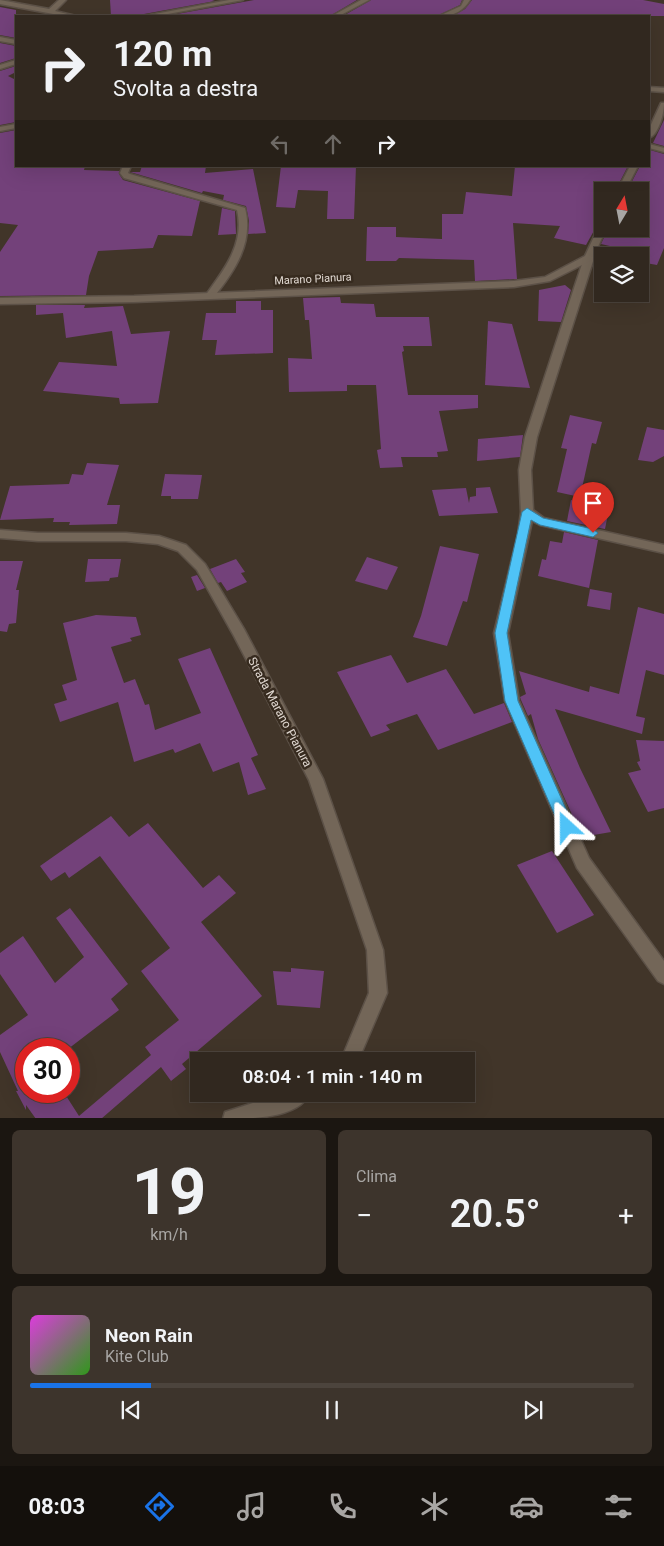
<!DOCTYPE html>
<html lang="it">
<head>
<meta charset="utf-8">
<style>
	:root { --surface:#31281f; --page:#3d342c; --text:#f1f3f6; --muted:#a8a6a4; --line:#4c443d; --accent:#1a73e8 }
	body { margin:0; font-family:Roboto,sans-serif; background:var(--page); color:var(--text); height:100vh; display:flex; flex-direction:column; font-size:19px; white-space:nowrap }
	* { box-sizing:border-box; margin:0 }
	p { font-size:16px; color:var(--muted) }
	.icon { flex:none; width:28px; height:28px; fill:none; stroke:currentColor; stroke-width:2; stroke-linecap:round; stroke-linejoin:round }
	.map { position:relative; height:1118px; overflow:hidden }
	.side { display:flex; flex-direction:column; gap:12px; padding:12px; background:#1b1611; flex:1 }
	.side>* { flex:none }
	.top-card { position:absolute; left:15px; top:15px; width:635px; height:152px; border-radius:0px; box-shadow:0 5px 20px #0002,0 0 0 1px var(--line); background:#31281f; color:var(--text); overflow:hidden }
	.needle { width:32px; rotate:10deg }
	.controls { position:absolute; left:594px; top:182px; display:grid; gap:10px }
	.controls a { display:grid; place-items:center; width:55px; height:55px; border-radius:0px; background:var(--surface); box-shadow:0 5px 20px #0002,0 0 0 1px var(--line); font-size:25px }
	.speed { position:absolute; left:15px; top:1038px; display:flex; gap:10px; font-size:25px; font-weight:700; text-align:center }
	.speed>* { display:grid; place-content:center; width:65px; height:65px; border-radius:50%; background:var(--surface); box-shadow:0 5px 20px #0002,0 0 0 1px var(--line); line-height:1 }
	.speed .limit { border:8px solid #d22; background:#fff; color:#111 }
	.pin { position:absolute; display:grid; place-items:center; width:42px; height:42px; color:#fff; margin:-51px -21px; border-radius:50% 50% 50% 0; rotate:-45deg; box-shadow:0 0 5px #0007 }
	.pin .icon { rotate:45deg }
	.me { position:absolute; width:55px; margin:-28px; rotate:336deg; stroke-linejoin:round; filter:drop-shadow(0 0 4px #0008) }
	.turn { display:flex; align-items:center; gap:18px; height:105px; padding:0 15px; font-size:22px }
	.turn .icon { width:65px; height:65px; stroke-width:2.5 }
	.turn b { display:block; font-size:35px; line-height:42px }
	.lanes { display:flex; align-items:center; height:48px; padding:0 15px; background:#0003; justify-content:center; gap:25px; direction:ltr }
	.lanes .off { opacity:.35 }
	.big { font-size:38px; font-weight:600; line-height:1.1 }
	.side .tile { flex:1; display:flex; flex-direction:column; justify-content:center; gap:8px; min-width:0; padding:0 18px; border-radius:8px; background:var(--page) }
	.side .dial { align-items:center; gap:0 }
	.dial b { font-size:65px; line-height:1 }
	.song { display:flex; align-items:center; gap:15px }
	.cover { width:60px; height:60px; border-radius:8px; background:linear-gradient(135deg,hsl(300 70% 55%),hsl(110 70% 35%)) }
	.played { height:5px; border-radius:2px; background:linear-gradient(90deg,var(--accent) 20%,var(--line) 20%) }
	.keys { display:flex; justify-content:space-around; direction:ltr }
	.heat { display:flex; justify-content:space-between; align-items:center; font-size:28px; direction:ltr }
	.side .tiles { flex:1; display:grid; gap:12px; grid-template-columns:1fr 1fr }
	.tile:last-child { grid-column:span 2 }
	.trip { position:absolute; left:190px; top:1052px; width:285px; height:50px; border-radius:0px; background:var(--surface); box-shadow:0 5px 20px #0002,0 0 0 1px var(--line); font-weight:600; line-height:50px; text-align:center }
	.menu { display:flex; height:80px; justify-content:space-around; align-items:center; background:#14100c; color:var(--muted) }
	.menu .icon { width:35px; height:35px }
	.menu .current { color:var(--accent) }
	.menu b { font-size:22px; color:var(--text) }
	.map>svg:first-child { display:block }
	.building { fill:#73417a }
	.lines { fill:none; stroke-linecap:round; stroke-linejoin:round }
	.minor-casing { stroke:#5c5147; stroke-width:3 }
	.tertiary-casing { stroke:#5c5147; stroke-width:3 }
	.minor { fill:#736658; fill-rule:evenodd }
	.tertiary { fill:#736658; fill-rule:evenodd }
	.route { fill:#4fc3f7; stroke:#337fa1 }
	.labels { text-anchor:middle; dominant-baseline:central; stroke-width:5; stroke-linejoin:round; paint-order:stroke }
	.far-street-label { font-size:11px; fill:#e0d8d1; stroke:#372b1f }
	.street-label { font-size:12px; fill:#e0d8d1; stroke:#372b1f }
</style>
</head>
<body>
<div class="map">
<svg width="664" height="1119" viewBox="0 0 664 1119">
	<rect width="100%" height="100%" fill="#413529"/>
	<g class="building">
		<polygon points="110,0 212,0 215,1 144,14 142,16 111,16"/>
		<polygon points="254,0 357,0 330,16 166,16"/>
		<polygon points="371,0 462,0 460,5 437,16 343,16"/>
		<polygon points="472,0 643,0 664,4 664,16 452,16 465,9"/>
		<polygon points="0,7 16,10 16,38 0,35"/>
		<polygon points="0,43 16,46 16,58 0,63"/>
		<polygon points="16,66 16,72 8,76 16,80 16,122 0,125 0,71"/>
		<polygon points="664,120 664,146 653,143"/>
		<polygon points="16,130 16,166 85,166 84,170 119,171 119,174 123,180 200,201 192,236 158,235 153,248 98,251 89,276 86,295 0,296 0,252 18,225 0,223 0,133"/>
		<polygon points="650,150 664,154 664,248 657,265 640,262 640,256 619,256 623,249 601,244 608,229 640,229 640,191 627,191 640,166 649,166"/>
		<polygon points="142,166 206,166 205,173 253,169 266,233 248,234 249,221 246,206 223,200 224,195 203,191 202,193 130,172 140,172"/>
		<polygon points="281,166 356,166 354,219 327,219 328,191 298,190 295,208 276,207"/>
		<polygon points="515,166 628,166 615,191 602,191 602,223 596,227 586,245 554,238 560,226 513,223 517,279 475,281 474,260 399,258 396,261 366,261 367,227 396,227 396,237 442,239 442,214 463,214 466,192 512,196"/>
		<polygon points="222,208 235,211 236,234 218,235"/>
		<polygon points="565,285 571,290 561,322 538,321 539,290"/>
		<polygon points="340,297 341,303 374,304 376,317 429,317 432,346 403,346 404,351 402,352 408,395 478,395 478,408 439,411 448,451 437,452 438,457 401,457 403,467 380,468 377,450 381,449 376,385 347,385 347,391 289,392 288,358 312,359 309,320 305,320 303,298"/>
		<polygon points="236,301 261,301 261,310 273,310 273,353 215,355 217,340 202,340 206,313 236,313"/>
		<polygon points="36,305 85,305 84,308 123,306 131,334 170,331 158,403 120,404 119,398 43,391 59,362 117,366 112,331 66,338 63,313 36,315"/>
		<polygon points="488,321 512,324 530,388 485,385"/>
		<polygon points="570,415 602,422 596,444 592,443 580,497 557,492 567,449 561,448"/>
		<polygon points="647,427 664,430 664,456 653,462 638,460"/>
		<polygon points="523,435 520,457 477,461 478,439"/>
		<polygon points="87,463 119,465 107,505 120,505 117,524 69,525 70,522 53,522 54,518 0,520 10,486 69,484 72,474 83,475"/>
		<polygon points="165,474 202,475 198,499 171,499 171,496 161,496"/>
		<polygon points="490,487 498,513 439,516 432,490 466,488 469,503 470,497 476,496 476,488"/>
		<polygon points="571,500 609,509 605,529 567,521"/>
		<polygon points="564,532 598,540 589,588 538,576 542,559 546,560 550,541 562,543"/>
		<polygon points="440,546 479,554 467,602 463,601 447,646 413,637 421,616"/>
		<polygon points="367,557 398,567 387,590 355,581"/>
		<polygon points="88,559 121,559 118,577 110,578 109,581 85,582"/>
		<polygon points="236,559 245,572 241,573 247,582 227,591 221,582 218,583 210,569"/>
		<polygon points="0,561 23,561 16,590 19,590 16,623 9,624 7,632 0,631"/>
		<polygon points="197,575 205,588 197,591 191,577"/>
		<polygon points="590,589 612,593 610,610 587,606"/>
		<polygon points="638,607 664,614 664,675 646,670 636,716 645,718 642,734 555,709 580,768 611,832 582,837 538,739 531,714 528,716 521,700 520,697 526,694 519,671 589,692 590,686 619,694"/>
		<polygon points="96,615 136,617 141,635 130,638 132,641 111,647 124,683 135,679 145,705 149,704 155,730 201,713 178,659 210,648 258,755 251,758 266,789 248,795 239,762 213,772 200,743 175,753 173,749 134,762 118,702 60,722 54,704 67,700 62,685 77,680 63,623"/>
		<polygon points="391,655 407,683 446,669 474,714 504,703 512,722 438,750 417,714 386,725 390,730 371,737 337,672"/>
		<polygon points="636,740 664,741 664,808 648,812 628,773 641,770 637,762 640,761"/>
		<polygon points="111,816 129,837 148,823 203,888 219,875 236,893 201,922 262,996 182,1064 186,1069 171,1081 161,1067 101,1119 36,1119 26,1105 26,1110 16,1091 18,1091 0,1052 0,1035 28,1015 0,974 0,953 23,936 55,983 84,957 56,918 70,908 128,984 111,999 119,1010 68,1049 26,1049 26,1091 63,1091 79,1116 151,1055 145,1047 179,1020 141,971 170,948 100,856 69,878 65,872 51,881 40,866"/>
		<polygon points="552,851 594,915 557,933 517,865"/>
		<polygon points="291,968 324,971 320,1008 277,1005 273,971 291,972"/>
	</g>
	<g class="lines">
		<g class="minor-casing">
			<g id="minor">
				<polygon points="0,0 49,9 59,0 66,0 55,11 76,16 64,16 0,4"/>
				<polygon points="229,0 243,0 157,16 144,16"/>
				<polygon points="361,0 369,0 339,16 332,16"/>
				<path d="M 464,0 L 470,0 C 464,11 451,17 439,16 L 461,6 Z"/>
				<polygon points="0,37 16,40 16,44 0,41"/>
				<polygon points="16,60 16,64 0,69 0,65"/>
				<polygon points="649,87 664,88 664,92 649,91"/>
				<polygon points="16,124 16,128 0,131 0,127"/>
				<polygon points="649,144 664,148 664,152 649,148"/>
				<path d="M 123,166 L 131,166 L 128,173 L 130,174 L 245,208 C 254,243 234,272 213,298 L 207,298 L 205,296 C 224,270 245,244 237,210 L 124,178 L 120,173 Z"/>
				<polygon points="589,255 594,258 537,437 531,470 533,510 544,518 664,545 664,553 540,525 532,521 508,633 519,701 589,858 664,961 664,984 658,981 577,868 505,701 494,633 518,534 521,512 519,470 525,437 584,258"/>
			</g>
		</g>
		<g class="tertiary-casing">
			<g id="tertiary">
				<path d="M 661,103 L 664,103 C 664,113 659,134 649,138 L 649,129 Z"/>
				<polygon points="630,166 638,166 625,191 617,191"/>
				<polygon points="602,225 602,229 606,229 592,260 550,281 514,287 134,302 0,304 0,298 134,296 514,281 545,277 585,256 598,228"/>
				<polygon points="0,530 38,533 126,533 159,536 186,545 205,564 244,629 323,779 383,950 387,993 358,1061 338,1061 344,1053 369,993 367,950 309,780 234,636 197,570 178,551 158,544 126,541 38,541 0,538"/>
				<path d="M 281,1094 L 309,1094 C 299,1119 246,1119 223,1119 L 225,1112 Z"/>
			</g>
		</g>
		<use href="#minor" class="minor"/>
		<use href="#tertiary" class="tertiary"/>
	</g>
	<polygon class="route" points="527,508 543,518 593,529 598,533 593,537 540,525 531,520 507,633 518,701 574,827 572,832 567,834 562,832 505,701 495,633 522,512"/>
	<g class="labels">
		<g class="far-street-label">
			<text transform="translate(313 279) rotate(-3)">Marano Pianura</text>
		</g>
		<g class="street-label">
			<text transform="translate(280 712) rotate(62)">Strada Marano Pianura</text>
		</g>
	</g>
</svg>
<div class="controls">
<a><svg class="needle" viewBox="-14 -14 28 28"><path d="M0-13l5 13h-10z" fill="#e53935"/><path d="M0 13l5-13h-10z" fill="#a8a6a4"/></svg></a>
<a><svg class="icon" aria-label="layers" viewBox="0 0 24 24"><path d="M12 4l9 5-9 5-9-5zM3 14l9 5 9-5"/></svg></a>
</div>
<div class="speed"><div class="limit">30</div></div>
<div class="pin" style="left:593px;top:533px;background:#d93025"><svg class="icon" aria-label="arrive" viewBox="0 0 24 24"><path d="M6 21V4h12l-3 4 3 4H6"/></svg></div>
<svg class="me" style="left:567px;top:827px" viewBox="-20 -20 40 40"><path d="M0-17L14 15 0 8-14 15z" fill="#4fc3f7" stroke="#fff" stroke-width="4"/></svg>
<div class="trip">08:04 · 1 min · 140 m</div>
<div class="top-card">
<div class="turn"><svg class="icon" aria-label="right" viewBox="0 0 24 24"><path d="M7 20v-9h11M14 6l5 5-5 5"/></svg><div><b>120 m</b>Svolta a destra</div></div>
<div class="lanes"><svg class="icon off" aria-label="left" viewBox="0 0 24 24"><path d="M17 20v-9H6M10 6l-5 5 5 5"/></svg><svg class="icon off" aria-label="ahead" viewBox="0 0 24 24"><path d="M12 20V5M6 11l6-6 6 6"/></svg><svg class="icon" aria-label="right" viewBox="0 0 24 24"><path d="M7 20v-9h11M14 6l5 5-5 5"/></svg></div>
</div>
</div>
<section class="side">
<div class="tiles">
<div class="tile dial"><b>19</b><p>km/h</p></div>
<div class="tile"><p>Clima</p>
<div class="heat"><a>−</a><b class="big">20.5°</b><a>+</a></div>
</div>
<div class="tile">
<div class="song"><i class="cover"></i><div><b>Neon Rain</b><p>Kite Club</p></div></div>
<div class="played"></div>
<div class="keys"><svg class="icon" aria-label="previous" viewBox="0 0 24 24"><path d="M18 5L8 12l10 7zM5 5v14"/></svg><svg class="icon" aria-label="pause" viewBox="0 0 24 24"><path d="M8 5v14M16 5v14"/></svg><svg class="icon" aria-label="next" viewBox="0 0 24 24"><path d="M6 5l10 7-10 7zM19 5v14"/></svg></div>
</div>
</div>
</section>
<nav class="menu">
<b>08:03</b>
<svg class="icon current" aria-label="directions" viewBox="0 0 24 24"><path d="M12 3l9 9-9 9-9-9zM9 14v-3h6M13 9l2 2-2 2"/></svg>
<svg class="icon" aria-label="music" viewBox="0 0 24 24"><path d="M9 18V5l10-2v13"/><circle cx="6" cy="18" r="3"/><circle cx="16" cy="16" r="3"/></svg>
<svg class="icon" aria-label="phone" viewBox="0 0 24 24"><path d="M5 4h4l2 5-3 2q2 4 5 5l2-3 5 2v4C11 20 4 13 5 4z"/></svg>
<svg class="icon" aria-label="climate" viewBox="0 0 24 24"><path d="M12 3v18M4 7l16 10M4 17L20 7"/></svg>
<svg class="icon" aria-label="car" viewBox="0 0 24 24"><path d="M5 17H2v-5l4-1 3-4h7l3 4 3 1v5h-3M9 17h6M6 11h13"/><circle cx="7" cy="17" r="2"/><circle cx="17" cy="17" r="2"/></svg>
<svg class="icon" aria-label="filters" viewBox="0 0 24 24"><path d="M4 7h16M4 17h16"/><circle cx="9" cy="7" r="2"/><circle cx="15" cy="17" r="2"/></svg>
</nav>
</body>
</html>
